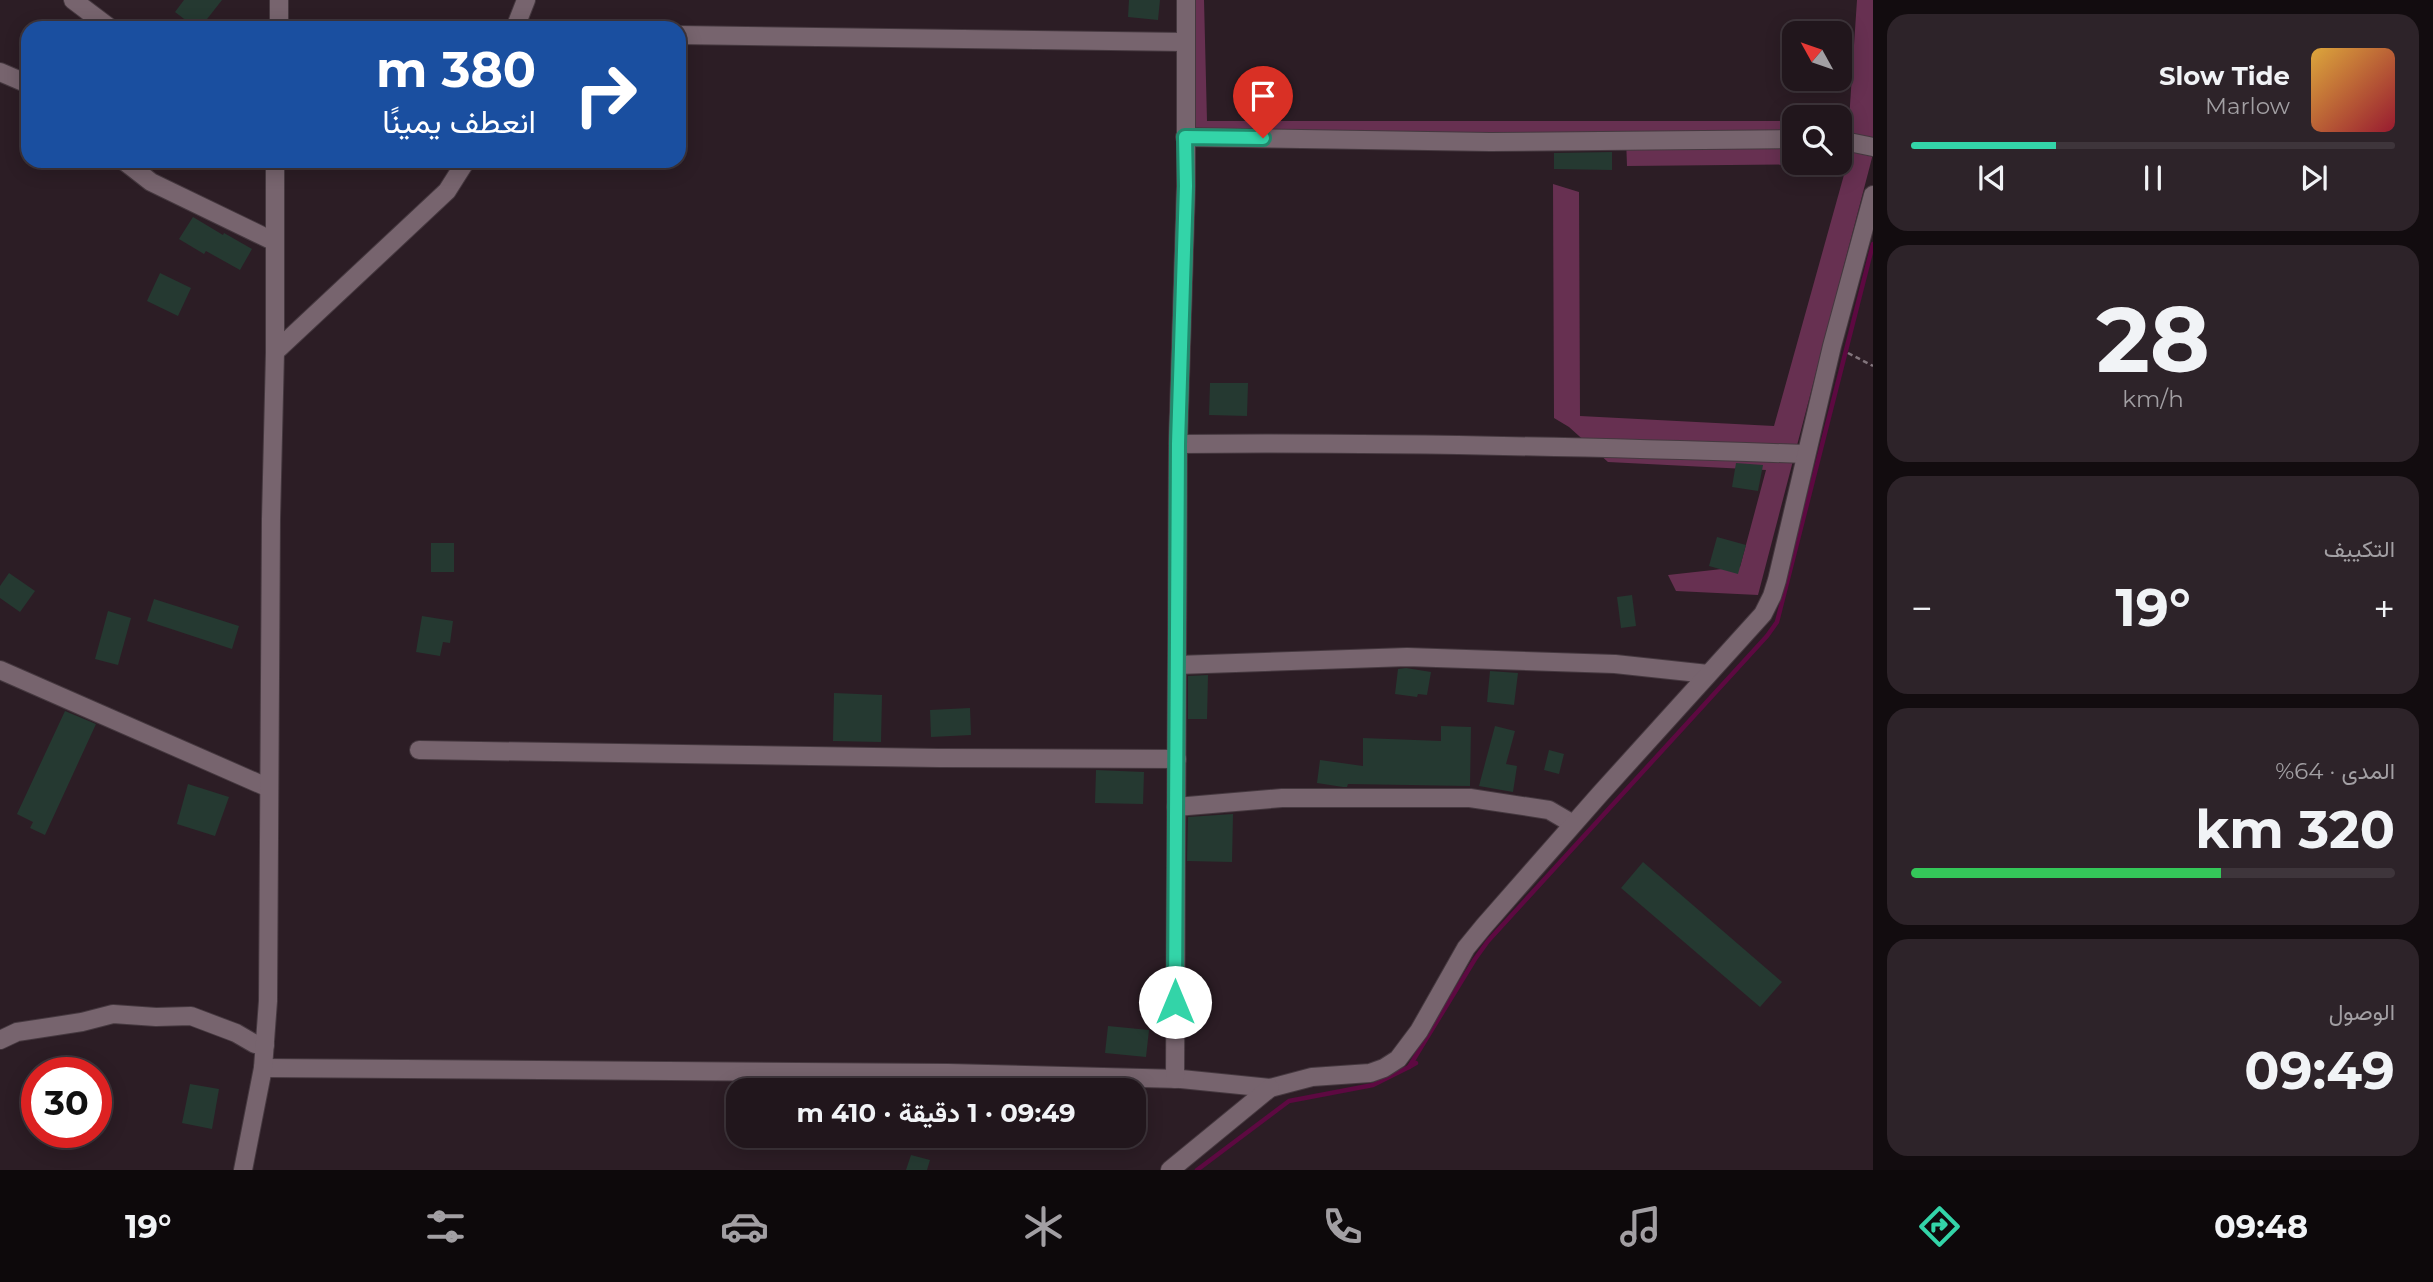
<!DOCTYPE html>
<html lang="ar">
<head>
<meta charset="utf-8">
<style>
	:root { --surface:#21161c; --page:#2d2329; --text:#f1f3f6; --muted:#a29fa3; --line:#3e353b; --accent:#33d4a8 }
	body { margin:0; font-family:Montserrat,Vazirmatn,sans-serif; background:var(--page); color:var(--text); direction:rtl; height:100vh; display:flex; flex-direction:column; font-size:26px; white-space:nowrap }
	* { box-sizing:border-box; margin:0 }
	p { font-size:23px; color:var(--muted) }
	.icon { flex:none; width:38px; height:38px; fill:none; stroke:currentColor; stroke-width:2; stroke-linecap:round; stroke-linejoin:round }
	.map { position:relative; flex:1; overflow:hidden; direction:ltr }
	.details { display:flex; flex-direction:column; gap:14px; padding:14px; background:#120c0f; width:560px }
	.details>* { flex:none }
	.top-card { position:absolute; left:21px; top:21px; width:665px; height:147px; border-radius:21px; box-shadow:0 4px 18px #0003,0 0 0 2px var(--line); direction:rtl; background:#1a4fa0; color:#fff; overflow:hidden }
	.needle { width:46px; rotate:310deg }
	.controls { position:absolute; left:1782px; top:21px; display:grid; gap:14px }
	.controls a { display:grid; place-items:center; width:70px; height:70px; border-radius:14px; background:var(--surface); box-shadow:0 4px 18px #0003,0 0 0 2px var(--line); font-size:35px }
	.speed { position:absolute; left:21px; top:1057px; display:flex; gap:14px; font-size:35px; font-weight:700; text-align:center }
	.speed>* { display:grid; place-content:center; width:91px; height:91px; border-radius:50%; background:var(--surface); box-shadow:0 4px 18px #0003,0 0 0 2px var(--line); line-height:1 }
	.speed .limit { border:10px solid #d22; background:#fff; color:#111 }
	.pin { position:absolute; display:grid; place-items:center; width:60px; height:60px; color:#fff; margin:-72px -30px; border-radius:50% 50% 50% 0; rotate:-45deg; box-shadow:0 0 7px #0007 }
	.pin .icon { rotate:45deg }
	.me { position:absolute; width:77px; margin:-38px; rotate:0deg; stroke-linejoin:round; filter:drop-shadow(0 0 5px #0008) }
	.turn { display:flex; align-items:center; gap:24px; height:147px; padding:0 35px; font-size:32px }
	.turn .icon { width:91px; height:91px; stroke-width:2.5 }
	.turn b { display:block; font-size:49px; line-height:60px }
	.big { font-size:52px; font-weight:700; line-height:1.1 }
	.details .card { flex:1; display:flex; flex-direction:column; justify-content:center; gap:10px; min-width:0; padding:0 24px; border-radius:21px; background:var(--page) }
	.details .dial { align-items:center; gap:0 }
	.dial b { font-size:91px; line-height:1 }
	.song { display:flex; align-items:center; gap:21px }
	.cover { width:84px; height:84px; border-radius:10px; background:linear-gradient(135deg,hsl(40 70% 55%),hsl(350 70% 35%)) }
	.played { height:7px; border-radius:4px; background:linear-gradient(90deg,var(--accent) 30%,var(--line) 30%) }
	.keys { display:flex; justify-content:space-around; direction:ltr }
	.heat { display:flex; justify-content:space-between; align-items:center; font-size:38px; direction:ltr }
	.charge { height:10px; border-radius:5px; background:linear-gradient(90deg,#34c759 64%,var(--line) 0) }
	.trip { position:absolute; left:726px; top:1078px; width:420px; height:70px; border-radius:21px; background:var(--surface); box-shadow:0 4px 18px #0003,0 0 0 2px var(--line); font-weight:700; line-height:70px; text-align:center; direction:rtl }
	.tab-bar { display:flex; height:112px; justify-content:space-around; align-items:center; background:#0d090b; color:var(--muted) }
	.tab-bar .icon { width:49px; height:49px }
	.tab-bar .current { color:var(--accent) }
	.tab-bar b { font-size:32px; color:var(--text) }
	main { display:flex; flex:1; min-height:0 }
	.map>svg:first-child { display:block }
	.green { fill:#673051 }
	.lines { fill:none; stroke-linecap:round; stroke-linejoin:round }
	.stream { stroke:#5d0941; stroke-width:4.5 }
	.building { fill:#253931 }
	.minor-casing { stroke:#45383f; stroke-width:20 }
	.path { stroke:#82757c; stroke-width:2.5; stroke-dasharray:5 3.5; stroke-linecap:butt }
	.minor { stroke:#77646e; stroke-width:18 }
	.route-casing { stroke:#218a6d; stroke-width:18 }
	.route { stroke:#33d4a8; stroke-width:12 }
</style>
</head>
<body>
<main>
<section class="details">
<div class="card">
<div class="song"><i class="cover"></i><div><b>Slow Tide</b><p>Marlow</p></div></div>
<div class="played"></div>
<div class="keys"><svg class="icon" aria-label="previous" viewBox="0 0 24 24"><path d="M18 5L8 12l10 7zM5 5v14"/></svg><svg class="icon" aria-label="pause" viewBox="0 0 24 24"><path d="M8 5v14M16 5v14"/></svg><svg class="icon" aria-label="next" viewBox="0 0 24 24"><path d="M6 5l10 7-10 7zM19 5v14"/></svg></div>
</div>
<div class="card dial"><b>28</b><p>km/h</p></div>
<div class="card"><p>التكييف</p>
<div class="heat"><a>−</a><b class="big">19°</b><a>+</a></div>
</div>
<div class="card"><p>المدى · 64%</p><b class="big">320 km</b><div class="charge"></div></div>
<div class="card"><p>الوصول</p><b class="big">09:49</b></div>
</section>
<div class="map">
<svg width="1873" height="1170" viewBox="0 0 1873 1170">
	<rect width="100%" height="100%" fill="#2c1d25"/>
	<polygon class="green" points="1187,0 1204,0 1207,121 1794,121 1794,163 1839,163 1839,121 1849,120 1857,0 1873,0 1873,154 1758,595 1676,591 1668,575 1740,567 1766,470 1608,462 1569,427 1554,418 1553,184 1579,192 1580,416 1774,426 1847,164 1627,166 1626,138 1187,135"/>
	<g class="lines">
		<g class="stream">
			<polyline points="1416,1063 1409,1067 1475,959 1488,941 1767,636 1777,622 1873,244"/>
			<polyline points="1197,1170 1289,1101 1373,1085 1409,1067"/>
		</g>
	</g>
	<g class="building">
		<polygon points="184,0 222,0 200,28 196,28 175,12"/>
		<polygon points="1129,0 1160,0 1158,20 1128,17"/>
		<polygon points="1612,152 1612,170 1554,169 1554,153"/>
		<polygon points="193,217 223,235 224,233 252,249 240,270 206,251 204,254 179,239"/>
		<polygon points="160,273 191,288 178,316 147,301"/>
		<polygon points="1210,383 1248,383 1247,416 1209,415"/>
		<polygon points="1736,463 1763,465 1758,491 1732,487"/>
		<polygon points="1717,537 1746,545 1738,574 1709,566"/>
		<rect x="431" y="543" width="23" height="29"/>
		<polygon points="9,573 35,591 20,612 0,598 0,586"/>
		<polygon points="1632,595 1636,626 1621,628 1617,597"/>
		<polygon points="154,599 239,626 232,649 147,621"/>
		<polygon points="108,611 131,618 118,665 95,659"/>
		<polygon points="422,616 453,621 450,643 443,642 440,656 416,652"/>
		<polygon points="1406,668 1431,672 1427,695 1418,694 1417,697 1395,694 1398,669"/>
		<polygon points="1490,671 1518,673 1514,705 1487,702"/>
		<polygon points="1208,675 1207,719 1188,719 1188,676"/>
		<polygon points="834,693 882,695 881,742 833,741"/>
		<polygon points="970,708 971,735 931,737 930,710"/>
		<polygon points="65,711 96,724 45,835 30,828 33,822 17,814"/>
		<polygon points="1441,726 1471,727 1470,786 1348,784 1347,787 1343,787 1317,783 1320,760 1363,766 1363,738 1441,741"/>
		<polygon points="1495,726 1515,731 1506,764 1517,766 1513,792 1479,786"/>
		<polygon points="1549,750 1564,754 1559,774 1544,770"/>
		<polygon points="1096,770 1144,772 1143,804 1095,803"/>
		<polygon points="188,784 229,797 215,836 177,824"/>
		<polygon points="1233,814 1232,862 1187,861 1188,817"/>
		<polygon points="1643,862 1782,982 1760,1007 1621,888"/>
		<polygon points="1108,1026 1149,1030 1146,1057 1105,1053"/>
		<polygon points="190,1084 219,1089 212,1129 182,1123"/>
		<polygon points="911,1155 930,1160 927,1170 906,1170"/>
	</g>
	<g class="lines">
		<g class="minor-casing">
			<g id="minor">
				<polyline points="73,0 110,28"/>
				<polyline points="279,28 279,0"/>
				<polyline points="515,28 526,0"/>
				<polyline points="679,35 1185,42"/>
				<polyline points="0,72 28,84"/>
				<polyline points="1185,137 1490,142 1794,139"/>
				<polyline points="1839,140 1873,147"/>
				<polyline points="124,161 151,182 275,242"/>
				<polyline points="275,352 447,191 466,161"/>
				<path d="M 1178,444 C 1388,442 1597,447 1806,454"/>
				<polyline points="1177,665 1407,657 1615,664 1708,674"/>
				<polyline points="0,670 269,788"/>
				<polyline points="419,750 939,758 1177,759"/>
				<polyline points="1176,807 1282,798 1470,798 1549,810 1573,824"/>
				<polyline points="0,1040 17,1032 82,1022 113,1014 156,1017 191,1016 236,1033 255,1044 265,1045"/>
				<polyline points="263,1068 948,1073 1181,1079 1270,1088 1312,1077 1370,1073 1384,1068 1398,1059 1419,1031 1466,948 1484,926 1600,794 1763,614 1772,596 1777,580 1832,346 1873,195"/>
				<polyline points="1175,1079 1178,444 1186,186 1186,0"/>
				<polyline points="243,1170 263,1068 268,1001 271,519 275,352 275,161"/>
				<polyline points="1170,1170 1270,1088"/>
			</g>
		</g>
		<polyline class="path" points="1848,353 1873,366"/>
		<use href="#minor" class="minor"/>
	</g>
	<g class="lines">
		<g class="route-casing">
			<polyline id="route" points="1175,1002 1178,444 1186,186 1185,137 1263,138"/>
		</g>
		<use href="#route" class="route"/>
	</g>
</svg>
<div class="controls">
<a><svg class="needle" viewBox="-14 -14 28 28"><path d="M0-13l5 13h-10z" fill="#e53935"/><path d="M0 13l5-13h-10z" fill="#a29fa3"/></svg></a>
<a><svg class="icon" aria-label="search" viewBox="0 0 24 24"><circle cx="10" cy="10" r="6"/><path d="M15 15l6 6"/></svg></a>
</div>
<div class="speed"><div class="limit">30</div></div>
<div class="pin" style="left:1263px;top:138px;background:#d93025"><svg class="icon" aria-label="arrive" viewBox="0 0 24 24"><path d="M6 21V4h12l-3 4 3 4H6"/></svg></div>
<svg class="me" style="left:1175px;top:1002px" viewBox="-20 -20 40 40"><circle r="19" fill="#fff"/><path d="M0-13L10 11 0 6-10 11z" fill="#33d4a8"/></svg>
<div class="trip">09:49 · 1 دقيقة · 410 m</div>
<div class="top-card">
<div class="turn"><svg class="icon" aria-label="right" viewBox="0 0 24 24"><path d="M7 20v-9h11M14 6l5 5-5 5"/></svg><div><b>380 m</b>انعطف يمينًا</div></div>
</div>
</div>
</main>
<nav class="tab-bar">
<b>09:48</b>
<svg class="icon current" aria-label="directions" viewBox="0 0 24 24"><path d="M12 3l9 9-9 9-9-9zM9 14v-3h6M13 9l2 2-2 2"/></svg>
<svg class="icon" aria-label="music" viewBox="0 0 24 24"><path d="M9 18V5l10-2v13"/><circle cx="6" cy="18" r="3"/><circle cx="16" cy="16" r="3"/></svg>
<svg class="icon" aria-label="phone" viewBox="0 0 24 24"><path d="M5 4h4l2 5-3 2q2 4 5 5l2-3 5 2v4C11 20 4 13 5 4z"/></svg>
<svg class="icon" aria-label="climate" viewBox="0 0 24 24"><path d="M12 3v18M4 7l16 10M4 17L20 7"/></svg>
<svg class="icon" aria-label="car" viewBox="0 0 24 24"><path d="M5 17H2v-5l4-1 3-4h7l3 4 3 1v5h-3M9 17h6M6 11h13"/><circle cx="7" cy="17" r="2"/><circle cx="17" cy="17" r="2"/></svg>
<svg class="icon" aria-label="filters" viewBox="0 0 24 24"><path d="M4 7h16M4 17h16"/><circle cx="9" cy="7" r="2"/><circle cx="15" cy="17" r="2"/></svg>
<b>19°</b>
</nav>
</body>
</html>
